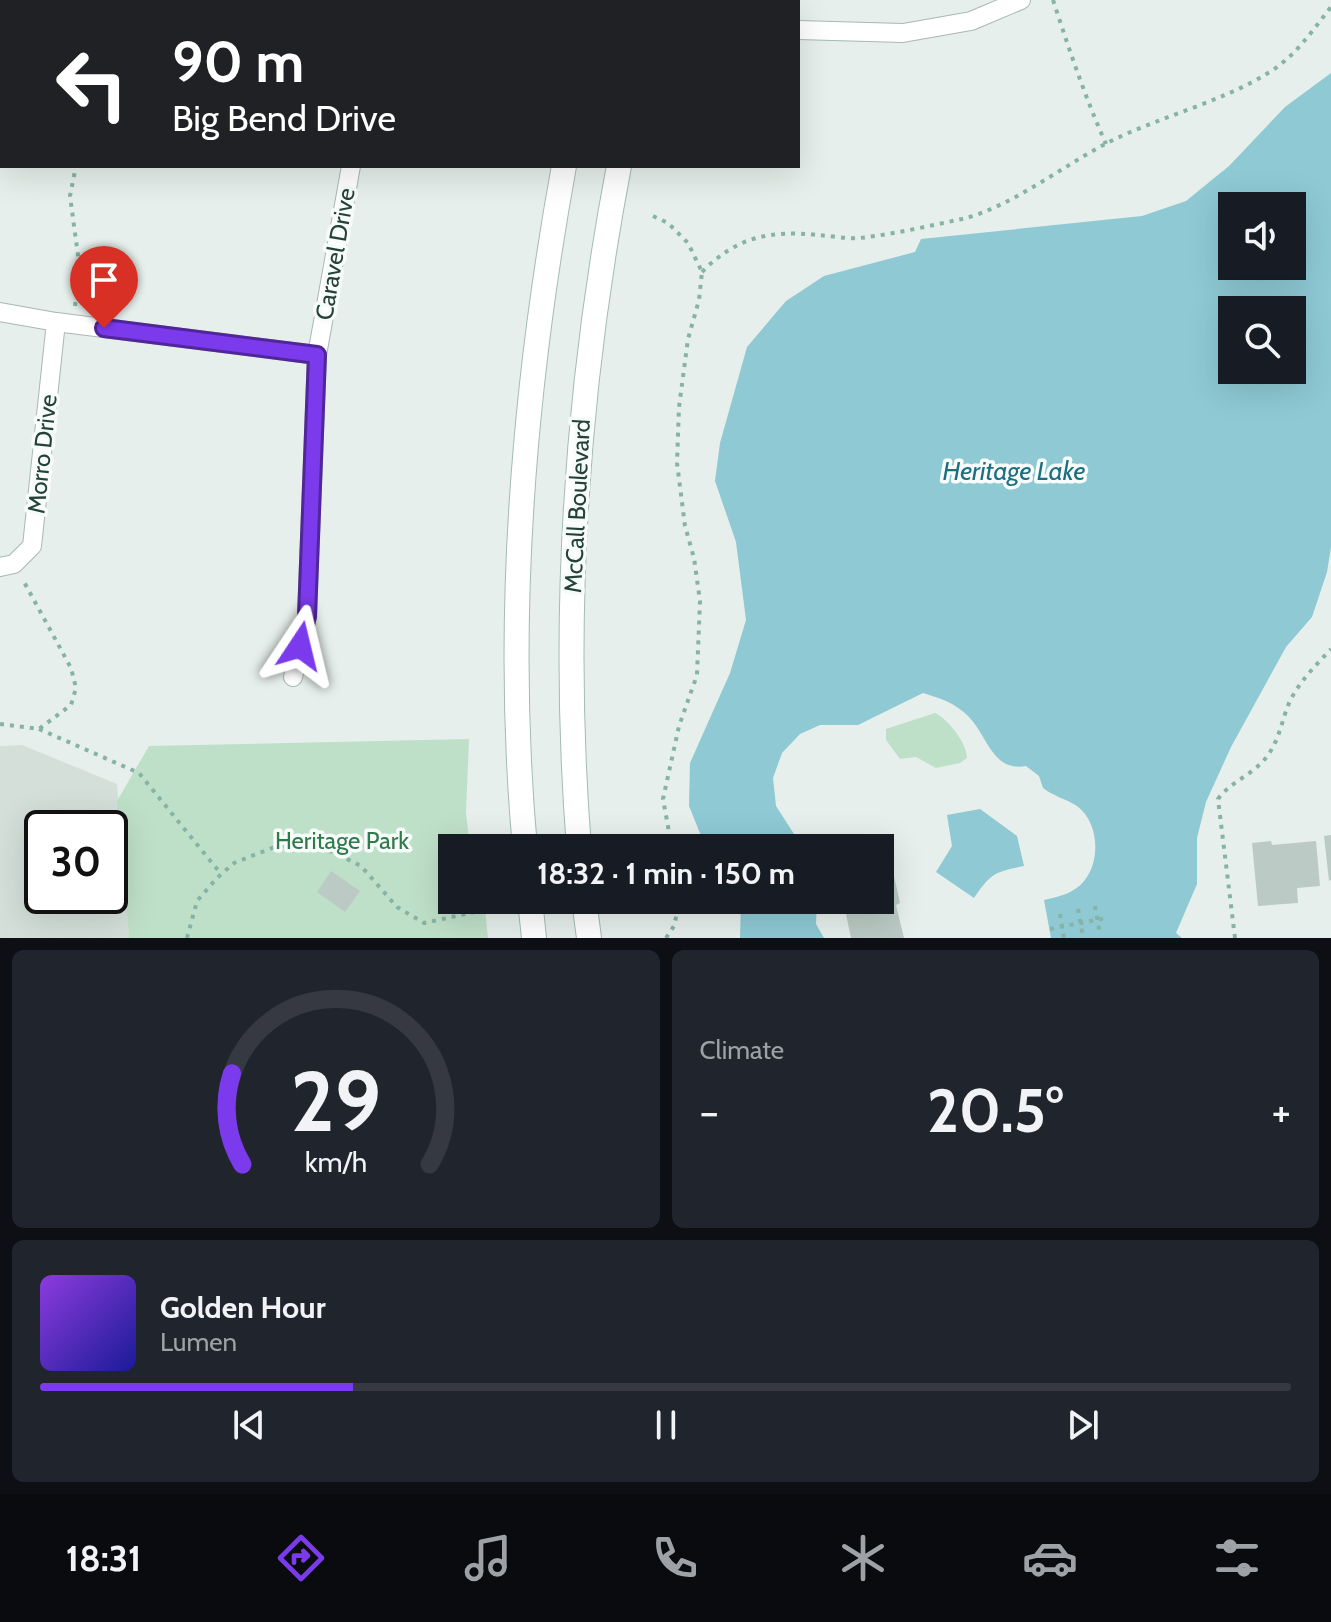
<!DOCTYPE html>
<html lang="en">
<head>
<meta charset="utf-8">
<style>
	:root { --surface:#171b24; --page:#20242c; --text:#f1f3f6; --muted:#9ea1a6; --line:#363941; --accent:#7c3aed }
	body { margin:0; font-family:Cabin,sans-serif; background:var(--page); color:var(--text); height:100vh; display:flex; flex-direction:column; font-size:30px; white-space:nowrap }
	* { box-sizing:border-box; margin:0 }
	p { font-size:26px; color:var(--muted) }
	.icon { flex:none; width:44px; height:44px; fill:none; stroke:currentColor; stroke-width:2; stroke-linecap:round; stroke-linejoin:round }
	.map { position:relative; height:938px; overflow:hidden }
	.panel { display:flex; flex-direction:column; gap:12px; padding:12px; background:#0d0f14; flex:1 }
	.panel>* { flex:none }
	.top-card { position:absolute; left:0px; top:0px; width:800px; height:168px; box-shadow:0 8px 32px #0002; background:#202124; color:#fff; overflow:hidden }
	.tools { position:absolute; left:1218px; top:192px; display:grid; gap:16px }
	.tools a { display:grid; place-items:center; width:88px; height:88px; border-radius:0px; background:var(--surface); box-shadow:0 8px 32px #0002; font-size:40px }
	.speed { position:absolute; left:24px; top:810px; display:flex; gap:16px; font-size:40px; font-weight:700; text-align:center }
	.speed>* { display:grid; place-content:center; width:104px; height:104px; border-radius:50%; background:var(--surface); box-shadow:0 8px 32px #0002; line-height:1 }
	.speed .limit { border:4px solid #111; border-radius:12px; background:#fff; color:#111 }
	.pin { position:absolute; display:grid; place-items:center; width:68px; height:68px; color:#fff; margin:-82px -34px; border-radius:50% 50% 50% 0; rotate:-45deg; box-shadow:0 0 8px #0007 }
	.pin .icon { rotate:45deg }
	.me { position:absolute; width:88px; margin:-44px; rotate:10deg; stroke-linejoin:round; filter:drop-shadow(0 0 6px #0008) }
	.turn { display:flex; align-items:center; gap:28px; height:168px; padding:0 40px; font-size:36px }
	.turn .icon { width:104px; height:104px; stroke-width:2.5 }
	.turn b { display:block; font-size:56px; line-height:68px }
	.big { font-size:60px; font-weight:700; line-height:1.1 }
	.panel .widget { flex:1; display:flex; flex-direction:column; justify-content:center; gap:12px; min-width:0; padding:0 28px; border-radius:12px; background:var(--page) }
	.panel .dial { align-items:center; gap:0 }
	.dial svg { height:208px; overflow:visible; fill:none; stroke:var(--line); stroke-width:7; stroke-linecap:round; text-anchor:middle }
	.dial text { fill:var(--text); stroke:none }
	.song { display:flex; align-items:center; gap:24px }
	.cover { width:96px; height:96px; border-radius:12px; background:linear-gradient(135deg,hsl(270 70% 55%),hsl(240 70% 35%)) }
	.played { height:8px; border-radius:4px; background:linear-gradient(90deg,var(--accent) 25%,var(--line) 25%) }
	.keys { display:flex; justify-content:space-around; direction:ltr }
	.heat { display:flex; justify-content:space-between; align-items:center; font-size:44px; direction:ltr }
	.panel .tiles { flex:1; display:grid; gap:12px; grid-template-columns:1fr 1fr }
	.widget:last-child { grid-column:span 2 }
	.trip { position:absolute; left:438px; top:834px; width:456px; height:80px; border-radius:0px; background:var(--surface); box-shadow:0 8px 32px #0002; font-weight:700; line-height:80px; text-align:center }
	.menu { display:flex; height:128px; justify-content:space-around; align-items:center; background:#090b0e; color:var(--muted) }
	.menu .icon { width:56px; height:56px }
	.menu .active { color:var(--accent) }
	.menu b { font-size:36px; color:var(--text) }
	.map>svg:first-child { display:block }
	.built { fill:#d4dfda; fill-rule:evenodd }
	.green { fill:#bfe0c8 }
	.water { fill:#8ec9d4; fill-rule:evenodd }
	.building { fill:#bbcac4 }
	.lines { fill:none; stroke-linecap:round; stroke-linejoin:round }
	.minor-casing { stroke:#a8b8b2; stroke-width:20 }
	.secondary-casing { stroke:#a4bbb3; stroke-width:26 }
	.path { stroke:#86b3a5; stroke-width:4; stroke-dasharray:4 6; stroke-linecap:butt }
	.minor { stroke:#fff; stroke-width:18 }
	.secondary { stroke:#fff; stroke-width:24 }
	.route-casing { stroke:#51269a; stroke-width:20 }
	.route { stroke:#7c3aed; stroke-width:14 }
	.labels { text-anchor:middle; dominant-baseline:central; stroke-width:7; stroke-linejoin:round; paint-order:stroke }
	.street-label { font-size:24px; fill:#24423a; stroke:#f7fbf9 }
	.park-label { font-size:24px; fill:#2d7a4b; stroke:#f7fbf9 }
	.water-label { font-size:26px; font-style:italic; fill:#1c6f80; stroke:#f7fbf9 }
</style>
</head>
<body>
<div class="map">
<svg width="1331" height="938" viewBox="0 0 1331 938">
	<rect width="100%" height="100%" fill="#e6efeb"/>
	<path class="built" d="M 22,745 L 117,784 L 129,938 L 0,938 L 0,746 ZM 42,828 L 110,828 L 110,896 L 42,896 Z"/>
	<g class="green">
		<path d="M 935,713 C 948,719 967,743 967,758 L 960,763 L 936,768 L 916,757 L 900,759 L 886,740 L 886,729 Z"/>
		<polygon points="469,739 466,813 470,848 452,848 452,900 484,900 488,938 129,938 117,801 149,746"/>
	</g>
	<g class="water">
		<path d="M 1331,73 L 1331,547 L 1327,572 L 1312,617 L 1286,647 L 1231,747 L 1206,802 L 1197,838 L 1197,884 L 1176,933 L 1182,938 L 1051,938 L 1044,900 C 1058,897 1075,893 1084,881 C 1101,861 1099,822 1077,806 C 1066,799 1053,796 1043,788 L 1039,776 L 1026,766 C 992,772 988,736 968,716 C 955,703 940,698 923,693 L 858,725 L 820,725 L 800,734 L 782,753 L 773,778 L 776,806 L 803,848 L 706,848 L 689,806 L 690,763 L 730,673 L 746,620 L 736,542 L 715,481 L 720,443 L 747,347 L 786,301 L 824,276 L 915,252 L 921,239 L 1142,216 L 1186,201 L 1229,166 L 1285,107 ZM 1232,206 L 1292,206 L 1292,266 L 1232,266 ZM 1232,310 L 1292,310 L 1292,370 L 1232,370 Z"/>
		<path d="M 980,809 L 1017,836 L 1024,866 C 995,872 991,873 974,898 L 936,872 L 952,846 L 947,815 Z"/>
		<polygon points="741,900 817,900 816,924 824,938 740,938"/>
	</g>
	<g class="building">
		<polygon points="1331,835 1331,880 1329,881 1324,836"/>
		<polygon points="869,839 870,844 877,843 878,848 843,848 842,845"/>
		<polygon points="1271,841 1272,845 1316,841 1320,886 1297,888 1298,903 1258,906 1252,843"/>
		<polygon points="887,844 900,903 896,905 904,938 851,938 843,900 880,900 880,846"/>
		<polygon points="331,871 360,891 345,912 317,892"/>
	</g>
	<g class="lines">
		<g class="minor-casing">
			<g id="minor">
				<polyline points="100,2 100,0"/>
				<polyline points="381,2 382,0"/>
				<polyline points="798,30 903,33 971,21 1021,0"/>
				<polyline points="0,31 2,32"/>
				<polyline points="0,312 56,322 317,355"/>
				<polyline points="0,567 14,564 32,546 56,322"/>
				<polyline points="293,677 307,616 317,355 351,166"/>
			</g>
		</g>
		<g class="secondary-casing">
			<g id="secondary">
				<polyline points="594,2 594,0"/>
				<polyline points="651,2 651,0"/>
				<path d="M 525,848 C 504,619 523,391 564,166"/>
				<path d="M 579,848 C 561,620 576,391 619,166"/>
				<polyline points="530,900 534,938"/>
				<polyline points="584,900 589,938"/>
			</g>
		</g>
		<g class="path">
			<path d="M 1053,0 C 1069,49 1085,97 1106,144"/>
			<polyline points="653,216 668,223 688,243 702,272 699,300 688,339 679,407 677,463 685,526 694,558 700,601 697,675 679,726 663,799 672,848"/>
			<path d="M 702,272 C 736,237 770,230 818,235 C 831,236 847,239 860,238 C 894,234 929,226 962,219 C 1009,208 1063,166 1107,143 C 1158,117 1222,102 1268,73 C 1295,57 1312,31 1331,7"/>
			<polyline points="75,306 79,263 70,196 76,166"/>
			<polyline points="0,724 39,729 71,705 76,688 71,668 23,580"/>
			<polyline points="39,729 139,773 221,874"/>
			<polyline points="1095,906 1100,934"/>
			<polyline points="1078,909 1083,937"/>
			<polyline points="1060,914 1064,938"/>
			<polyline points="1050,929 1106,918"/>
			<polyline points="187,938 197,901 217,878 234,863 277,846 302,845 333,852 361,866 397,907 424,923 493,908"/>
			<polyline points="666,938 674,926 680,900"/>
			<path d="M 1235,938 L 1218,799 C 1231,781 1255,774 1268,755 C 1281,737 1282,716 1292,697 C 1302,679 1317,664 1331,649"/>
		</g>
		<use href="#minor" class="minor"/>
		<use href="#secondary" class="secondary"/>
	</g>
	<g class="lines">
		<g class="route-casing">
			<polyline id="route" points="104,328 317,355 307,616 300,646"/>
		</g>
		<use href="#route" class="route"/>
	</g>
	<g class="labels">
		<g class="street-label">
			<text transform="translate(335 254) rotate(-80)">Caravel Drive</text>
			<text transform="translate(42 454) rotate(-84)">Morro Drive</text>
			<text transform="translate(577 506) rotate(-87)">McCall Boulevard</text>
		</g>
		<g class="park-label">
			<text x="342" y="840">Heritage Park</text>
		</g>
		<g class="water-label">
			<text x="1014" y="471">Heritage Lake</text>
		</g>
	</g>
</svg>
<div class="tools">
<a><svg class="icon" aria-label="sound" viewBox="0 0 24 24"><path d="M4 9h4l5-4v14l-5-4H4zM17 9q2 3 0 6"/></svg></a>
<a><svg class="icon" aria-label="search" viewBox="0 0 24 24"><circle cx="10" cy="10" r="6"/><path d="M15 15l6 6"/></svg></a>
</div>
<div class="speed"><div class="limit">30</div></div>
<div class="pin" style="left:104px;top:328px;background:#d93025"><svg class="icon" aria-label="arrive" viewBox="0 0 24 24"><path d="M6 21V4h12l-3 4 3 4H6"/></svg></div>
<svg class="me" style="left:300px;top:646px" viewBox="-20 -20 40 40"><path d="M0-17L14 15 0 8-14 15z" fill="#7c3aed" stroke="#fff" stroke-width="4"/></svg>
<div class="trip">18:32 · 1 min · 150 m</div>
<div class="top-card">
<div class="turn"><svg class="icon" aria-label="left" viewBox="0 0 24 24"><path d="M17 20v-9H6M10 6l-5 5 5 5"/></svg><div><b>90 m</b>Big Bend Drive</div></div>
</div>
</div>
<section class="panel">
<div class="tiles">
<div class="widget dial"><svg viewBox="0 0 100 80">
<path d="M14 69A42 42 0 1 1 86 69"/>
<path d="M14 69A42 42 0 0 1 10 34" stroke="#7c3aed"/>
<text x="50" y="56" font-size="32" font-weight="700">29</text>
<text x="50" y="72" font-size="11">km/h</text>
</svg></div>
<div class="widget"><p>Climate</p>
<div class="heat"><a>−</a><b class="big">20.5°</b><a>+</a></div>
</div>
<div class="widget">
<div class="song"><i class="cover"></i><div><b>Golden Hour</b><p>Lumen</p></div></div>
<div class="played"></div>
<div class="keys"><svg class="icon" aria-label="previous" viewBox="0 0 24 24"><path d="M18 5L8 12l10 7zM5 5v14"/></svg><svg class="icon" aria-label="pause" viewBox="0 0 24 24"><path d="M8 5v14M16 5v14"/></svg><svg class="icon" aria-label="next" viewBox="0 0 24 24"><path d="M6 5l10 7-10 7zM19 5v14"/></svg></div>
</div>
</div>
</section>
<nav class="menu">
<b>18:31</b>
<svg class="icon active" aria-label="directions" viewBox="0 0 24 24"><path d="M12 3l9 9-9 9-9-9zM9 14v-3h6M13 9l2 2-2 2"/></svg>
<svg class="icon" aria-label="music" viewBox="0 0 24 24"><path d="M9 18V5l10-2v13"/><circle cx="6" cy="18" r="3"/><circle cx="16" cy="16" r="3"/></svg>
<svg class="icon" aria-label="phone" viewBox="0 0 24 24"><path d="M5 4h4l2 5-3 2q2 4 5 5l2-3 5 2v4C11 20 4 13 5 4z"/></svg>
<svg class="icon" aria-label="climate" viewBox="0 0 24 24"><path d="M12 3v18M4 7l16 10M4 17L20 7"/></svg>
<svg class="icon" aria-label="car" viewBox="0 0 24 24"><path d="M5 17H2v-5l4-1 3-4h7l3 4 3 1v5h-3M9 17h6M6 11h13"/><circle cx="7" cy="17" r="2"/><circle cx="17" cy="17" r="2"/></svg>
<svg class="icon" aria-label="filters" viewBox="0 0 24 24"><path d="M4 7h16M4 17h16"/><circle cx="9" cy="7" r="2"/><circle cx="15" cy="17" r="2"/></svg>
</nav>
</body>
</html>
